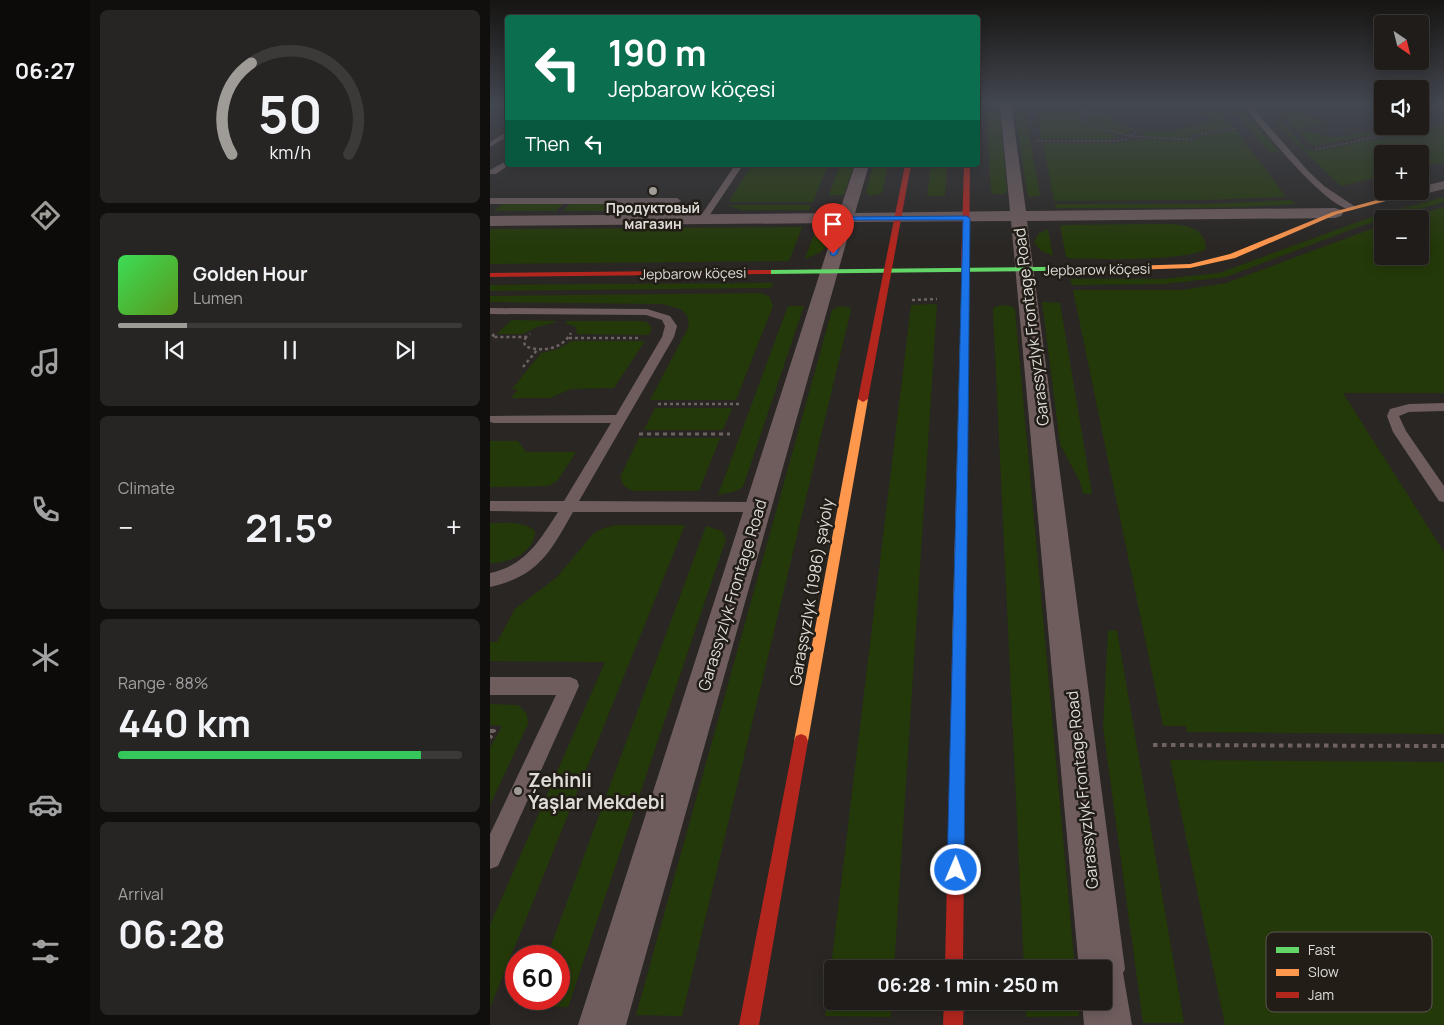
<!DOCTYPE html>
<html lang="en">
<head>
<meta charset="utf-8">
<style>
	:root { --surface:#1f1c1a; --page:#272523; --text:#f1f3f6; --muted:#a1a1a2; --line:#3c3a39; --accent:#9f9c98 }
	body { margin:0; font-family:Manrope,sans-serif; background:var(--page); color:var(--text); height:100vh; display:flex; flex-direction:column; font-size:19px; white-space:nowrap }
	* { box-sizing:border-box; margin:0 }
	p { font-size:16px; color:var(--muted) }
	.icon { flex:none; width:28px; height:28px; fill:none; stroke:currentColor; stroke-width:2; stroke-linecap:round; stroke-linejoin:round }
	.map { position:relative; flex:1; overflow:hidden }
	.sheet { display:flex; flex-direction:column; gap:10px; padding:10px; background:#110f0e; width:400px }
	.sheet>* { flex:none }
	.top-card { position:absolute; left:15px; top:15px; width:475px; height:152px; border-radius:5px; box-shadow:0 2px 12px #0003,0 0 0 1px var(--line); background:#0b6e4f; color:#fff; overflow:hidden }
	.needle { width:32px; rotate:145deg }
	.controls { position:absolute; left:884px; top:15px; display:grid; gap:10px }
	.controls a { display:grid; place-items:center; width:55px; height:55px; border-radius:5px; background:var(--surface); box-shadow:0 2px 12px #0003,0 0 0 1px var(--line); font-size:25px }
	.speed { position:absolute; left:15px; top:945px; display:flex; gap:10px; font-size:25px; font-weight:700; text-align:center }
	.speed>* { display:grid; place-content:center; width:65px; height:65px; border-radius:50%; background:var(--surface); box-shadow:0 2px 12px #0003,0 0 0 1px var(--line); line-height:1 }
	.speed .limit { border:8px solid #d22; background:#fff; color:#111 }
	.pin { position:absolute; display:grid; place-items:center; width:42px; height:42px; color:#fff; margin:-51px -21px; border-radius:50% 50% 50% 0; rotate:-45deg; box-shadow:0 0 5px #0007 }
	.pin .icon { rotate:45deg }
	.me { position:absolute; width:55px; margin:-28px; rotate:1deg; stroke-linejoin:round; filter:drop-shadow(0 0 4px #0008) }
	.turn { display:flex; align-items:center; gap:18px; height:105px; padding:0 20px; font-size:22px }
	.turn .icon { width:65px; height:65px; stroke-width:2.5 }
	.turn b { display:block; font-size:35px; line-height:42px }
	.then { display:flex; align-items:center; height:48px; padding:0 20px; background:#0003; gap:10px; font-size:19px }
	.big { font-size:38px; font-weight:700; line-height:1.1 }
	.sheet .widget { flex:1; display:flex; flex-direction:column; justify-content:center; gap:8px; min-width:0; padding:0 18px; border-radius:8px; background:var(--page) }
	.sheet .dial { align-items:center; gap:0 }
	.dial svg { height:130px; overflow:visible; fill:none; stroke:var(--line); stroke-width:7; stroke-linecap:round; text-anchor:middle }
	.dial text { fill:var(--text); stroke:none }
	.song { display:flex; align-items:center; gap:15px }
	.cover { width:60px; height:60px; border-radius:8px; background:linear-gradient(135deg,hsl(130 70% 55%),hsl(90 70% 35%)) }
	.played { height:5px; border-radius:2px; background:linear-gradient(90deg,var(--accent) 20%,var(--line) 20%) }
	.keys { display:flex; justify-content:space-around; direction:ltr }
	.heat { display:flex; justify-content:space-between; align-items:center; font-size:28px; direction:ltr }
	.charge { height:8px; border-radius:4px; background:linear-gradient(90deg,#34c759 88%,var(--line) 0) }
	.trip { position:absolute; left:334px; top:960px; width:288px; height:50px; border-radius:5px; background:var(--surface); box-shadow:0 2px 12px #0003,0 0 0 1px var(--line); font-weight:700; line-height:50px; text-align:center }
	main { display:flex; flex:1; min-height:0 }
	.menu { display:flex; flex-direction:column; width:90px; justify-content:space-around; align-items:center; background:#0c0b0a; color:var(--muted) }
	.menu .icon { width:35px; height:35px }
	.menu .current { color:var(--accent) }
	.menu b { font-size:22px; color:var(--text) }
	.map>svg:first-child { display:block }
	.green { fill:#243909 }
	.lines { fill:none; stroke-linecap:round; stroke-linejoin:round }
	.path-far3 { stroke:#6e6263; stroke-width:1; stroke-dasharray:2 2; stroke-linecap:butt }
	.path-far2 { stroke:#6e6263; stroke-width:2.5; stroke-dasharray:3 3; stroke-linecap:butt }
	.path-far1 { stroke:#6e6263; stroke-width:3; stroke-dasharray:4 4; stroke-linecap:butt }
	.path { stroke:#6e6263; stroke-width:4; stroke-dasharray:4.5 4.5; stroke-linecap:butt }
	.lane { fill:#6f5d5e; fill-rule:evenodd }
	.street { fill:#6f5d5e; fill-rule:evenodd }
	.fast { fill:#63d668; fill-rule:evenodd }
	.slow { fill:#ff974d; fill-rule:evenodd }
	.jam { fill:#b3261e; fill-rule:evenodd }
	.route { fill:#1a73e8; stroke:#114b97 }
	.poi-dot { fill:#9f9c98; stroke:#221e17; stroke-width:2 }
	.labels { text-anchor:middle; dominant-baseline:central; stroke-width:5; stroke-linejoin:round; paint-order:stroke }
	.far-poi-label { font-size:14px; font-weight:bold; fill:#dfdcd7; stroke:#221e17 }
	.far-street-label { font-size:14px; fill:#dfdcd7; stroke:#221e17 }
	.street-label { font-size:16px; fill:#dfdcd7; stroke:#221e17 }
	.near-poi-label { font-size:19px; font-weight:bold; fill:#dfdcd7; stroke:#221e17; text-anchor:start }
	.key { fill:#221e17; stroke:#5b5751; stroke-width:1 }
	.key-label { font-size:14px; fill:#dfdcd7 }
</style>
</head>
<body>
<main>
<nav class="menu">
<b>06:27</b>
<svg class="icon current" aria-label="directions" viewBox="0 0 24 24"><path d="M12 3l9 9-9 9-9-9zM9 14v-3h6M13 9l2 2-2 2"/></svg>
<svg class="icon" aria-label="music" viewBox="0 0 24 24"><path d="M9 18V5l10-2v13"/><circle cx="6" cy="18" r="3"/><circle cx="16" cy="16" r="3"/></svg>
<svg class="icon" aria-label="phone" viewBox="0 0 24 24"><path d="M5 4h4l2 5-3 2q2 4 5 5l2-3 5 2v4C11 20 4 13 5 4z"/></svg>
<svg class="icon" aria-label="climate" viewBox="0 0 24 24"><path d="M12 3v18M4 7l16 10M4 17L20 7"/></svg>
<svg class="icon" aria-label="car" viewBox="0 0 24 24"><path d="M5 17H2v-5l4-1 3-4h7l3 4 3 1v5h-3M9 17h6M6 11h13"/><circle cx="7" cy="17" r="2"/><circle cx="17" cy="17" r="2"/></svg>
<svg class="icon" aria-label="filters" viewBox="0 0 24 24"><path d="M4 7h16M4 17h16"/><circle cx="9" cy="7" r="2"/><circle cx="15" cy="17" r="2"/></svg>
</nav>
<section class="sheet">
<div class="widget dial"><svg viewBox="0 0 100 80">
<path d="M14 69A42 42 0 1 1 86 69"/>
<path d="M14 69A42 42 0 0 1 26 13" stroke="#9f9c98"/>
<text x="50" y="56" font-size="32" font-weight="700">50</text>
<text x="50" y="72" font-size="11">km/h</text>
</svg></div>
<div class="widget">
<div class="song"><i class="cover"></i><div><b>Golden Hour</b><p>Lumen</p></div></div>
<div class="played"></div>
<div class="keys"><svg class="icon" aria-label="previous" viewBox="0 0 24 24"><path d="M18 5L8 12l10 7zM5 5v14"/></svg><svg class="icon" aria-label="pause" viewBox="0 0 24 24"><path d="M8 5v14M16 5v14"/></svg><svg class="icon" aria-label="next" viewBox="0 0 24 24"><path d="M6 5l10 7-10 7zM19 5v14"/></svg></div>
</div>
<div class="widget"><p>Climate</p>
<div class="heat"><a>−</a><b class="big">21.5°</b><a>+</a></div>
</div>
<div class="widget"><p>Range · 88%</p><b class="big">440 km</b><div class="charge"></div></div>
<div class="widget"><p>Arrival</p><b class="big">06:28</b></div>
</section>
<div class="map">
<svg width="954" height="1025" viewBox="0 0 954 1025">
	<rect width="100%" height="100%" fill="#292623"/>
	<g class="green">
		<polygon points="496,104 509,104 517,190 515,194 503,194 501,190"/>
		<polygon points="524,104 534,104 550,196 538,197"/>
		<polygon points="545,104 577,104 586,106 594,122 629,137 618,140 552,139"/>
		<path d="M 683,104 C 712,103 725,103 744,127 L 708,133 L 696,139 L 651,136 L 656,130 L 689,132 L 687,129 L 711,125 L 723,119 L 699,111 L 674,111 Z"/>
		<polygon points="720,104 749,104 790,152 779,152 749,117"/>
		<polygon points="767,104 772,104 817,149 812,149"/>
		<path d="M 788,104 L 840,124 L 810,128 L 813,131 C 824,131 833,137 844,137 C 859,138 868,130 886,134 L 823,146 L 781,105 Z"/>
		<path d="M 618,113 L 625,119 L 620,120 L 644,128 L 636,134 C 622,133 600,127 595,114 Z"/>
		<polygon points="954,125 954,162 930,168 930,154 892,154 892,176 851,186 813,150 828,151"/>
		<polygon points="746,130 796,197 713,200 564,201 553,143 626,143 654,139 700,141 713,135"/>
		<polygon points="261,165 338,165 323,202 239,202"/>
		<polygon points="350,165 364,165 354,195 339,195"/>
		<polygon points="383,165 398,165 392,193 381,196 376,193"/>
		<polygon points="441,165 457,165 455,196 437,196"/>
		<polygon points="954,197 954,202 868,227 736,277 675,284 582,285 580,279 672,279 729,273 884,216"/>
		<path d="M 801,200 L 805,204 C 726,210 645,208 566,208 L 565,204 L 716,204 Z"/>
		<polygon points="14,203 74,203 66,211 4,211"/>
		<polygon points="81,203 143,204 136,211 73,211"/>
		<polygon points="148,204 208,204 203,210 141,211"/>
		<polygon points="238,205 321,205 319,210 251,210"/>
		<polygon points="954,207 954,393 853,393 954,552 954,734 697,732 696,726 673,726 583,290 692,290 736,283 892,225 892,256 930,256 930,219 912,219"/>
		<path d="M 664,224 C 683,224 716,222 716,249 C 698,261 604,260 579,258 L 576,257 L 570,225 Z"/>
		<polygon points="312,227 299,261 0,264 0,229"/>
		<polygon points="326,229 337,236 338,244 331,252 315,259"/>
		<polygon points="558,229 563,256 551,251 544,242 549,233"/>
		<polygon points="283,283 281,288 0,291 0,285"/>
		<polygon points="270,293 279,296 283,306 246,400 160,400 199,326 197,315 190,309 173,304 0,302 0,296"/>
		<polygon points="552,302 570,303 602,494 593,494 590,482 570,444"/>
		<polygon points="447,304 404,969 342,969 342,1001 402,1001 401,1017 335,1016 421,305"/>
		<polygon points="514,305 523,307 525,310 585,969 534,969 503,310 504,307"/>
		<polygon points="298,306 314,306 253,487 246,491 228,495"/>
		<polygon points="350,306 360,308 361,310 192,1016 146,1015 342,310"/>
		<polygon points="22,320 66,321 64,323 47,327 33,334 7,334 19,322"/>
		<polygon points="77,321 148,321 157,322 162,328 159,335 87,334 86,327 75,323"/>
		<polygon points="82,341 155,341 124,388 81,389 60,398 21,398 28,389 22,389 51,353 68,349"/>
		<polygon points="165,408 242,408 233,430 154,430"/>
		<polygon points="149,438 230,438 209,491 143,491 134,486 130,477"/>
		<polygon points="0,441 28,441 36,452 86,452 68,480 59,486 0,487"/>
		<path d="M 0,523 C 15,524 33,520 45,531 C 45,553 19,563 0,563 Z"/>
		<polygon points="126,525 195,525 0,1008 0,925 115,662 0,661 0,642 7,642 25,609 67,577 103,534 114,528"/>
		<polygon points="216,526 232,531 236,539 78,1007 39,1006 41,999 69,999 69,956 57,956"/>
		<polygon points="627,630 694,1023 653,1023 613,727 618,631"/>
		<polygon points="0,704 28,705 37,714 38,724 0,805 0,748 12,726 0,725"/>
		<polygon points="680,760 954,762 954,1025 735,1025"/>
		<polygon points="536,1001 588,1001 589,1016 536,1017"/>
	</g>
	<g class="lines">
		<g class="path-far3">
			<polyline points="581,104 589,106 597,122 615,130 641,136 698,140 711,134 747,128"/>
			<polyline points="591,112 618,112"/>
			<polyline points="547,141 628,141 637,139 650,129"/>
			<polyline points="825,150 954,123"/>
		</g>
		<g class="path-far2">
			<polyline points="422,300 447,299"/>
			<polyline points="4,334 2,337 36,337 40,334"/>
			<path d="M 36,337 L 34,341 L 35,346 C 52,353 72,349 81,333"/>
			<polyline points="79,338 148,338"/>
			<polyline points="33,367 47,350"/>
			<polyline points="168,404 251,404"/>
		</g>
		<polyline class="path-far1" points="149,434 240,434"/>
		<g class="path">
			<polyline points="0,731 4,731 0,738"/>
			<polyline points="663,745 954,746"/>
		</g>
		<g class="lane">
			<path d="M 753,104 L 759,104 L 818,171 L 834,186 L 864,206 L 864,210 C 839,213 769,125 753,104 Z"/>
			<polygon points="18,131 18,136 0,147 0,142"/>
			<polygon points="18,160 19,165 6,174 0,174 0,170"/>
			<polygon points="245,165 253,165 215,222 209,222 208,220"/>
			<polygon points="0,198 187,198 191,201 187,204 0,204"/>
			<path d="M 0,308 L 157,309 L 180,316 L 187,326 L 184,337 L 89,501 L 268,502 L 273,503 L 275,507 L 273,511 L 268,512 L 83,512 C 60,552 49,576 0,587 L 0,573 C 35,566 50,540 68,512 L 0,511 L 0,501 L 74,501 L 121,423 L 4,423 L 0,422 L 0,416 L 126,415 L 172,337 L 175,326 L 172,320 L 156,315 L 0,314 Z"/>
			<polygon points="954,403 954,411 919,412 909,416 916,431 954,486 954,502 949,501 903,432 897,416 900,409 919,404"/>
			<polygon points="0,677 80,677 87,680 89,686 8,866 0,869 0,834 66,695 0,695"/>
		</g>
		<g class="street">
			<polygon points="510,104 521,104 536,211 845,208 851,210 853,213 851,216 845,218 537,221 635,969 633,973 642,1025 594,1025 592,1001 612,1001 612,969 589,969 521,221 362,222 136,1025 88,1025 346,223 0,226 0,216 349,213 365,165 379,165 365,213 520,211"/>
			<polygon points="954,181 954,189 930,195 925,194 923,191 930,191 930,187"/>
		</g>
		<polygon class="fast" points="640,266 643,266 643,270 278,274 274,272 278,270"/>
		<g class="slow">
			<polygon points="930,190 930,192 847,214 745,258 700,268 640,270 636,268 640,266 700,264 740,254 843,212 920,191 930,191"/>
			<polygon points="472,265 479,267 476,653 474,657 469,659 464,657 462,653"/>
			<polygon points="373,396 378,399 318,741 316,746 311,748 306,746 304,741 368,399"/>
		</g>
		<g class="jam">
			<polygon points="415,165 421,165 378,399 373,402 368,399"/>
			<polygon points="474,165 480,165 479,267 475,269 471,267"/>
			<polygon points="281,270 281,274 278,274 0,277 0,273"/>
			<polygon points="469,647 474,649 476,653 473,969 455,969 462,653 464,649"/>
			<polygon points="311,734 316,736 318,741 269,1025 249,1025 304,741 306,736"/>
			<polygon points="454,1001 474,1001 473,1025 453,1025"/>
		</g>
	</g>
	<linearGradient id="sky" x2="0" y2="1"><stop stop-color="#171513"/><stop offset="0.42" stop-color="#434750"/><stop offset="1" stop-color="#434750" stop-opacity="0"/></linearGradient>
	<rect width="954" height="247" fill="url(#sky)"/>
	<polygon class="route" points="476,216 480,218 474,870 472,876 466,879 460,876 457,870 473,220 358,220 347,254 343,256 340,254 353,217"/>
	<g class="poi-dot">
		<circle cx="163" cy="191" r="5"/>
		<circle cx="28" cy="791" r="5"/>
	</g>
	<g class="labels">
		<g class="far-poi-label">
			<text x="163" y="207">Продуктовый<tspan x="163" dy="16">магазин</tspan></text>
		</g>
		<g class="far-street-label">
			<text transform="translate(607 269) rotate(-1)">Jepbarow köçesi</text>
			<text transform="translate(203 273) rotate(-1)">Jepbarow köçesi</text>
		</g>
		<g class="street-label">
			<text transform="translate(541 327) rotate(-97)">Garassyzlyk Frontage Road</text>
			<text transform="translate(321 592) rotate(-80)">Garaşsyzlyk (1986) şaýoly</text>
			<text transform="translate(242 595) rotate(-73)">Garassyzlyk Frontage Road</text>
			<text transform="translate(592 790) rotate(-96)">Garassyzlyk Frontage Road</text>
		</g>
		<g class="near-poi-label">
			<text x="38" y="780">Zehinli<tspan x="38" dy="22">Ýaşlar Mekdebi</tspan></text>
		</g>
	</g>
	<rect x="776" y="932" width="166" height="80" rx="8" class="key"/>
	<rect x="786" y="947" width="23" height="6" fill="#63d668"/>
	<rect x="786" y="969" width="23" height="7" fill="#ff974d"/>
	<rect x="786" y="992" width="23" height="6" fill="#b3261e"/>
	<g class="key-label">
		<text x="818" y="955">Fast</text>
		<text x="818" y="977">Slow</text>
		<text x="818" y="1000">Jam</text>
	</g>
</svg>
<div class="controls">
<a><svg class="needle" viewBox="-14 -14 28 28"><path d="M0-13l5 13h-10z" fill="#e53935"/><path d="M0 13l5-13h-10z" fill="#a1a1a2"/></svg></a>
<a><svg class="icon" aria-label="sound" viewBox="0 0 24 24"><path d="M4 9h4l5-4v14l-5-4H4zM17 9q2 3 0 6"/></svg></a>
<a>+</a>
<a>−</a>
</div>
<div class="speed"><div class="limit">60</div></div>
<div class="pin" style="left:343px;top:254px;background:#d93025"><svg class="icon" aria-label="arrive" viewBox="0 0 24 24"><path d="M6 21V4h12l-3 4 3 4H6"/></svg></div>
<svg class="me" style="left:466px;top:870px" viewBox="-20 -20 40 40"><circle r="17" fill="#1a73e8" stroke="#fff" stroke-width="3"/><path d="M0-11L8 9 0 5-8 9z" fill="#fff"/></svg>
<div class="trip">06:28 · 1 min · 250 m</div>
<div class="top-card">
<div class="turn"><svg class="icon" aria-label="left" viewBox="0 0 24 24"><path d="M17 20v-9H6M10 6l-5 5 5 5"/></svg><div><b>190 m</b>Jepbarow köçesi</div></div>
<div class="then">Then<svg class="icon" aria-label="left" viewBox="0 0 24 24"><path d="M17 20v-9H6M10 6l-5 5 5 5"/></svg></div>
</div>
</div>
</main>
</body>
</html>
